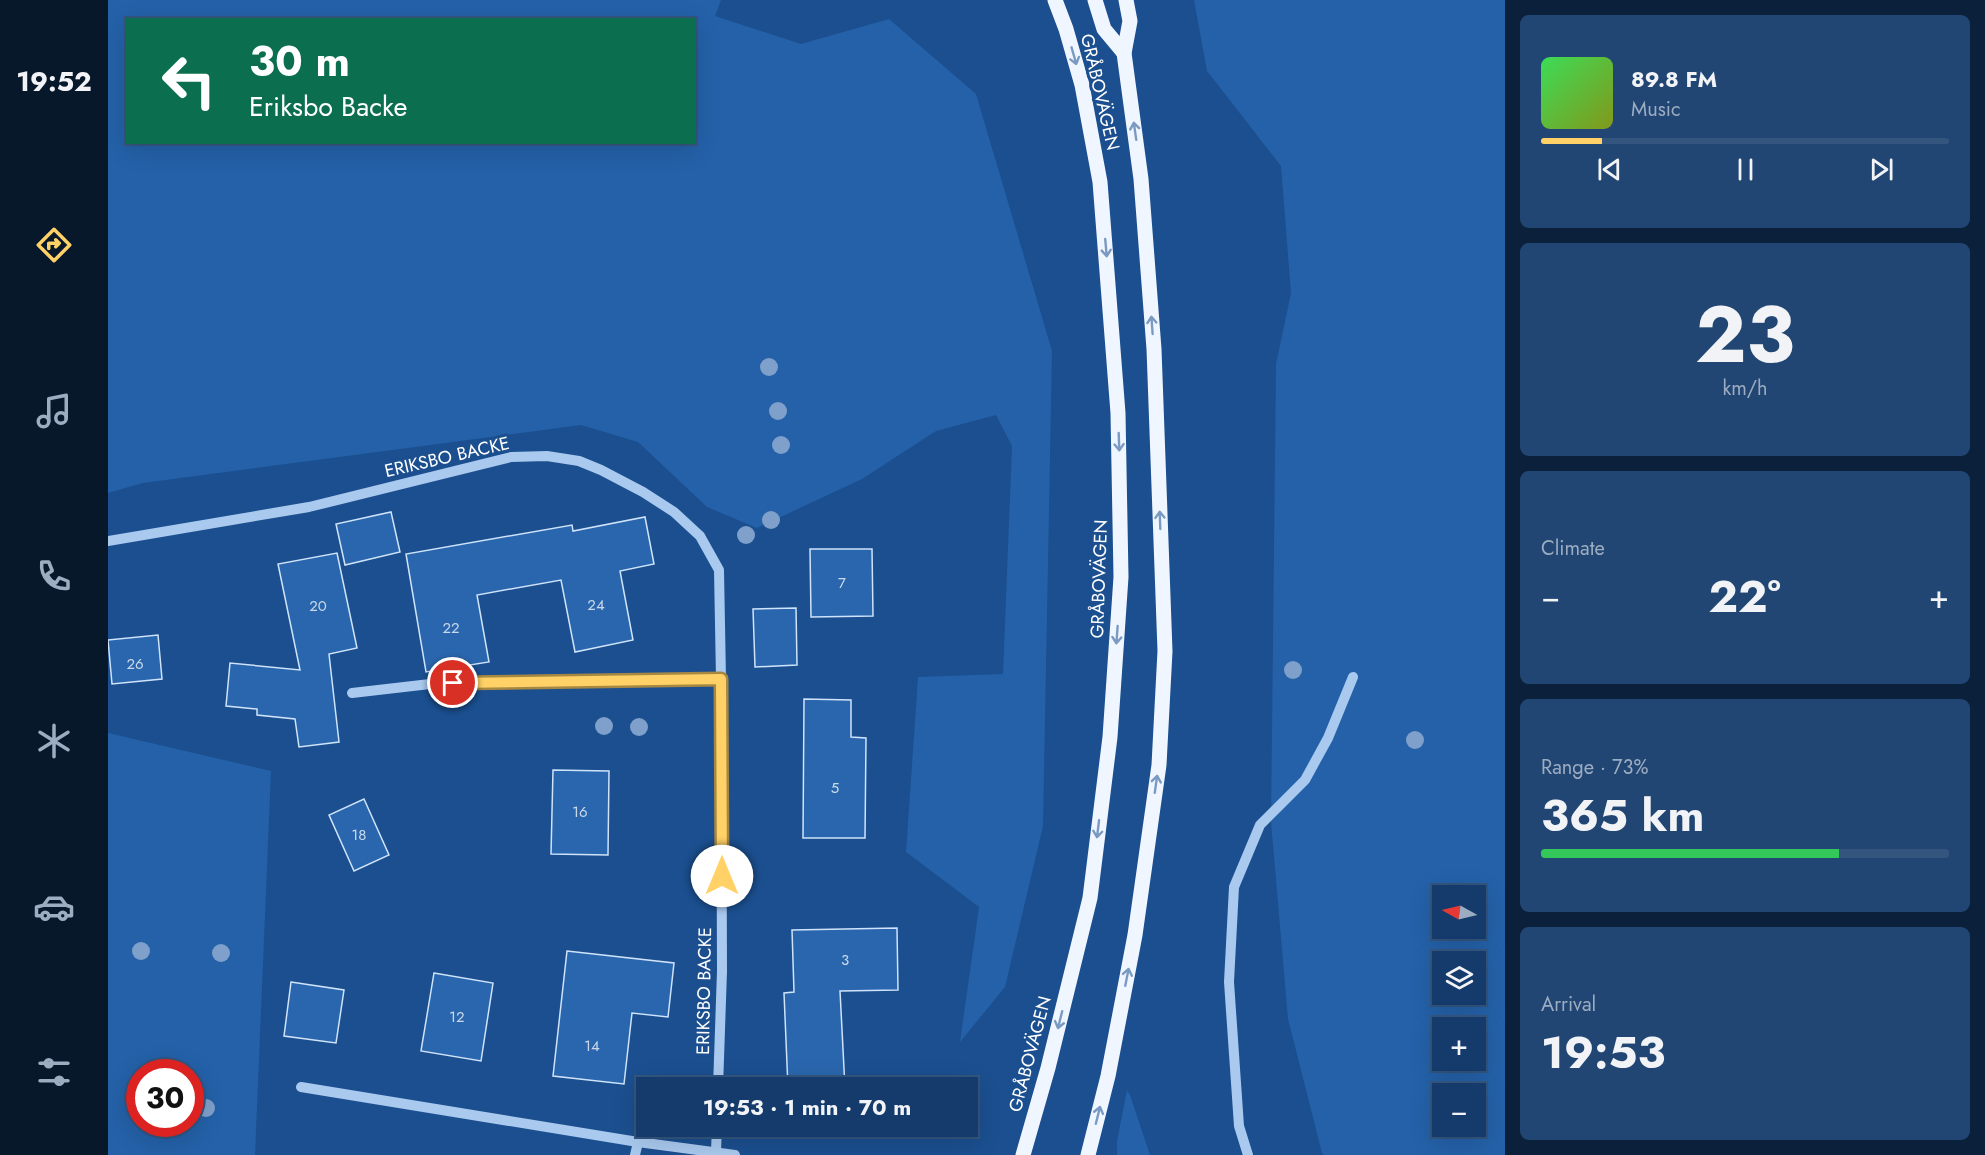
<!DOCTYPE html>
<html lang="en">
<head>
<meta charset="utf-8">
<style>
	:root { --surface:#143b6b; --page:#214673; --text:#f1f3f6; --muted:#9dadc1; --line:#33557e; --accent:#ffd166 }
	body { margin:0; font-family:Jost,sans-serif; background:var(--page); color:var(--text); height:100vh; display:flex; flex-direction:column; font-size:22px; white-space:nowrap }
	* { box-sizing:border-box; margin:0 }
	p { font-size:20px; color:var(--muted) }
	.icon { flex:none; width:33px; height:33px; fill:none; stroke:currentColor; stroke-width:2; stroke-linecap:round; stroke-linejoin:round }
	.map { position:relative; flex:1; overflow:hidden }
	.details { display:flex; flex-direction:column; gap:15px; padding:15px; background:#0b203b; width:480px }
	.details>* { flex:none }
	.guide { position:absolute; left:18px; top:18px; width:570px; height:126px; border-radius:0px; box-shadow:0 6px 24px #0002,0 0 0 2px var(--line); background:#0b6e4f; color:#fff; overflow:hidden }
	.needle { width:39px; rotate:278deg }
	.controls { position:absolute; left:1324px; top:885px; display:grid; gap:12px }
	.controls a { display:grid; place-items:center; width:54px; height:54px; border-radius:0px; background:var(--surface); box-shadow:0 6px 24px #0002,0 0 0 2px var(--line); font-size:30px }
	.speed { position:absolute; left:18px; top:1059px; display:flex; gap:12px; font-size:30px; font-weight:700; text-align:center }
	.speed>* { display:grid; place-content:center; width:78px; height:78px; border-radius:50%; background:var(--surface); box-shadow:0 6px 24px #0002,0 0 0 2px var(--line); line-height:1 }
	.speed .limit { border:9px solid #d22; background:#fff; color:#111 }
	.pin { position:absolute; display:grid; place-items:center; width:51px; height:51px; color:#fff; margin:-26px; border:3px solid #fff; border-radius:50%; box-shadow:0 2px 6px #0007 }
	.me { position:absolute; width:66px; margin:-33px; rotate:0deg; stroke-linejoin:round; filter:drop-shadow(0 0 4px #0008) }
	.turn { display:flex; align-items:center; gap:21px; height:126px; padding:0 24px; font-size:27px }
	.turn .icon { width:78px; height:78px; stroke-width:2.5 }
	.turn b { display:block; font-size:42px; line-height:51px }
	.big { font-size:45px; font-weight:700; line-height:1.1 }
	.details .card { flex:1; display:flex; flex-direction:column; justify-content:center; gap:9px; min-width:0; padding:0 21px; border-radius:9px; background:var(--page) }
	.details .dial { align-items:center; gap:0 }
	.dial b { font-size:78px; line-height:1 }
	.song { display:flex; align-items:center; gap:18px }
	.cover { width:72px; height:72px; border-radius:9px; background:linear-gradient(135deg,hsl(130 70% 55%),hsl(70 70% 35%)) }
	.played { height:6px; border-radius:3px; background:linear-gradient(90deg,var(--accent) 15%,var(--line) 15%) }
	.keys { display:flex; justify-content:space-around; direction:ltr }
	.heat { display:flex; justify-content:space-between; align-items:center; font-size:33px; direction:ltr }
	.charge { height:9px; border-radius:4px; background:linear-gradient(90deg,#34c759 73%,var(--line) 0) }
	.trip { position:absolute; left:528px; top:1077px; width:342px; height:60px; border-radius:0px; background:var(--surface); box-shadow:0 6px 24px #0002,0 0 0 2px var(--line); font-weight:700; line-height:60px; text-align:center }
	main { display:flex; flex:1; min-height:0 }
	.tab-bar { display:flex; flex-direction:column; width:108px; justify-content:space-around; align-items:center; background:#08182b; color:var(--muted) }
	.tab-bar .icon { width:42px; height:42px }
	.tab-bar .selected { color:var(--accent) }
	.tab-bar b { font-size:27px; color:var(--text) }
	.map>svg:first-child { display:block }
	.green { fill:#2461a8; fill-rule:evenodd }
	.building { fill:#2a66ad; stroke:#cfe3fa; stroke-width:1.5 }
	.lines { fill:none; stroke-linecap:round; stroke-linejoin:round }
	.minor { stroke:#a9c9ee; stroke-width:10 }
	.major { stroke:#f0f6ff; stroke-width:15 }
	.tree { fill:#7ea0ca }
	.oneway { stroke:#7b9ac1 }
	.route-casing { stroke:#a68842; stroke-width:15 }
	.route { stroke:#ffd166; stroke-width:10 }
	.labels { text-anchor:middle; dominant-baseline:central; stroke-width:6; stroke-linejoin:round; paint-order:stroke }
	.number-label { font-size:15px; fill:#cad9ea }
	.street-label { font-size:18px; fill:#fff; stroke:#1b4f8f }
</style>
</head>
<body>
<main>
<nav class="tab-bar">
<b>19:52</b>
<svg class="icon selected" aria-label="directions" viewBox="0 0 24 24"><path d="M12 3l9 9-9 9-9-9zM9 14v-3h6M13 9l2 2-2 2"/></svg>
<svg class="icon" aria-label="music" viewBox="0 0 24 24"><path d="M9 18V5l10-2v13"/><circle cx="6" cy="18" r="3"/><circle cx="16" cy="16" r="3"/></svg>
<svg class="icon" aria-label="phone" viewBox="0 0 24 24"><path d="M5 4h4l2 5-3 2q2 4 5 5l2-3 5 2v4C11 20 4 13 5 4z"/></svg>
<svg class="icon" aria-label="climate" viewBox="0 0 24 24"><path d="M12 3v18M4 7l16 10M4 17L20 7"/></svg>
<svg class="icon" aria-label="car" viewBox="0 0 24 24"><path d="M5 17H2v-5l4-1 3-4h7l3 4 3 1v5h-3M9 17h6M6 11h13"/><circle cx="7" cy="17" r="2"/><circle cx="17" cy="17" r="2"/></svg>
<svg class="icon" aria-label="filters" viewBox="0 0 24 24"><path d="M4 7h16M4 17h16"/><circle cx="9" cy="7" r="2"/><circle cx="15" cy="17" r="2"/></svg>
</nav>
<div class="map">
<svg width="1397" height="1155" viewBox="0 0 1397 1155">
	<rect width="100%" height="100%" fill="#1b4f8f"/>
	<g class="green">
		<path d="M 0,0 L 613,0 L 607,16 L 693,44 L 781,19 L 868,94 L 944,351 L 935,826 L 897,987 L 852,1042 L 871,907 L 798,852 L 810,677 L 895,674 L 904,446 L 888,415 L 828,431 L 754,479 L 649,528 L 599,507 L 530,442 L 473,425 L 35,483 L 0,493 ZM 20,20 L 586,20 L 586,142 L 20,142 Z"/>
		<path d="M 1086,0 L 1397,0 L 1397,1155 L 1216,1155 L 1214,1153 L 1180,1019 L 1163,822 L 1168,364 L 1183,293 L 1173,166 L 1099,71 ZM 1335,896 L 1368,896 L 1368,928 L 1335,928 ZM 1335,962 L 1368,962 L 1368,994 L 1335,994 ZM 1335,1028 L 1368,1028 L 1368,1060 L 1335,1060 ZM 1335,1094 L 1368,1094 L 1368,1126 L 1335,1126 Z"/>
		<path d="M 0,733 L 163,771 L 147,1155 L 0,1155 ZM 82,1072 L 82,1124 L 32,1124 L 32,1072 Z"/>
		<polygon points="1019,1090 1022,1095 1042,1155 1009,1155 1009,1141"/>
	</g>
	<g class="building">
		<polygon points="283,512 292,552 237,565 228,524"/>
		<polygon points="537,517 546,564 512,571 525,640 467,652 453,580 369,595 381,662 318,672 298,554 464,525 465,531"/>
		<polygon points="702,549 764,549 765,616 703,617"/>
		<polygon points="229,553 249,648 221,654 231,742 191,747 187,719 149,715 149,709 118,706 122,663 192,670 170,564"/>
		<polygon points="688,608 689,665 647,667 645,609"/>
		<polygon points="50,635 54,679 4,684 0,640"/>
		<polygon points="696,699 743,700 743,737 758,738 757,838 695,838"/>
		<polygon points="445,770 501,771 500,855 443,854"/>
		<polygon points="256,799 281,855 246,871 221,815"/>
		<polygon points="789,928 790,990 732,991 737,1088 680,1088 676,993 686,992 684,930"/>
		<polygon points="459,951 566,963 560,1017 524,1013 516,1084 445,1076"/>
		<polygon points="326,973 385,983 373,1061 313,1051"/>
		<polygon points="183,982 236,990 228,1043 176,1036"/>
	</g>
	<g class="lines">
		<g class="minor">
			<polyline points="0,541 201,507 403,457 439,456 471,461 493,470 535,492 566,512 592,536 611,570 613,679"/>
			<polyline points="244,693 322,684 613,679 614,971 610,1088"/>
			<polyline points="193,1087 530,1142 627,1155"/>
			<polyline points="608,1151 609,1126"/>
			<polyline points="527,1155 530,1142"/>
			<polyline points="1140,1155 1131,1126 1121,982 1126,887 1152,825 1197,780 1220,738 1245,677"/>
		</g>
		<g class="major">
			<polyline points="987,0 996,29 1016,53"/>
			<polyline points="915,1155 940,1068 982,898 1002,737 1013,577 1010,413 992,182 974,85 958,29 947,0"/>
			<polyline points="980,1155 1000,1076 1027,935 1051,765 1057,651 1046,349 1033,179 1016,53 1022,21 1018,0"/>
		</g>
	</g>
	<g class="tree">
		<circle cx="661" cy="367" r="9"/>
		<circle cx="670" cy="411" r="9"/>
		<circle cx="673" cy="445" r="9"/>
		<circle cx="663" cy="520" r="9"/>
		<circle cx="638" cy="535" r="9"/>
		<circle cx="1185" cy="670" r="9"/>
		<circle cx="496" cy="726" r="9"/>
		<circle cx="531" cy="727" r="9"/>
		<circle cx="1307" cy="740" r="9"/>
		<circle cx="33" cy="951" r="9"/>
		<circle cx="113" cy="953" r="9"/>
		<circle cx="98" cy="1108" r="9"/>
	</g>
	<defs><path id="oneway-shaft" d="M-6 0H5M1.5-3L5.5 0L1.5 3" fill="none" stroke-width="1.6" stroke-linecap="round" stroke-linejoin="round" transform="scale(1.5)"/></defs>
	<g class="oneway">
		<use href="#oneway-shaft" transform="translate(966 56) rotate(74)"/>
		<use href="#oneway-shaft" transform="translate(1027 131) rotate(-98)"/>
		<use href="#oneway-shaft" transform="translate(998 248) rotate(85)"/>
		<use href="#oneway-shaft" transform="translate(1044 325) rotate(-94)"/>
		<use href="#oneway-shaft" transform="translate(1011 442) rotate(88)"/>
		<use href="#oneway-shaft" transform="translate(1052 520) rotate(-92)"/>
		<use href="#oneway-shaft" transform="translate(1009 635) rotate(94)"/>
		<use href="#oneway-shaft" transform="translate(1048 784) rotate(-82)"/>
		<use href="#oneway-shaft" transform="translate(990 829) rotate(97)"/>
		<use href="#oneway-shaft" transform="translate(1019 977) rotate(-79)"/>
		<use href="#oneway-shaft" transform="translate(952 1020) rotate(104)"/>
		<use href="#oneway-shaft" transform="translate(990 1115) rotate(-76)"/>
	</g>
	<g class="lines">
		<g class="route-casing">
			<polyline id="route" points="345,683 613,679 614,876"/>
		</g>
		<use href="#route" class="route"/>
	</g>
	<g class="labels">
		<g class="number-label">
			<text x="734" y="583">7</text>
			<text x="488" y="605">24</text>
			<text x="210" y="606">20</text>
			<text x="343" y="628">22</text>
			<text x="27" y="664">26</text>
			<text x="727" y="788">5</text>
			<text x="472" y="812">16</text>
			<text x="251" y="835">18</text>
			<text x="737" y="960">3</text>
			<text x="349" y="1017">12</text>
			<text x="484" y="1046">14</text>
		</g>
		<g class="street-label">
			<text transform="translate(992 92) rotate(77)">GRÅBOVÄGEN</text>
			<text transform="translate(339 457) rotate(-13)">ERIKSBO BACKE</text>
			<text transform="translate(991 579) rotate(-88)">GRÅBOVÄGEN</text>
			<text transform="translate(596 991) rotate(-89)">ERIKSBO BACKE</text>
			<text transform="translate(922 1054) rotate(-75)">GRÅBOVÄGEN</text>
		</g>
	</g>
</svg>
<div class="controls">
<a><svg class="needle" viewBox="-14 -14 28 28"><path d="M0-13l5 13h-10z" fill="#e53935"/><path d="M0 13l5-13h-10z" fill="#9dadc1"/></svg></a>
<a><svg class="icon" aria-label="layers" viewBox="0 0 24 24"><path d="M12 4l9 5-9 5-9-5zM3 14l9 5 9-5"/></svg></a>
<a>+</a>
<a>−</a>
</div>
<div class="speed"><div class="limit">30</div></div>
<div class="pin" style="left:345px;top:683px;background:#d93025"><svg class="icon" aria-label="arrive" viewBox="0 0 24 24"><path d="M6 21V4h12l-3 4 3 4H6"/></svg></div>
<svg class="me" style="left:614px;top:876px" viewBox="-20 -20 40 40"><circle r="19" fill="#fff"/><path d="M0-13L10 11 0 6-10 11z" fill="#ffd166"/></svg>
<div class="trip">19:53 · 1 min · 70 m</div>
<div class="guide">
<div class="turn"><svg class="icon" aria-label="left" viewBox="0 0 24 24"><path d="M17 20v-9H6M10 6l-5 5 5 5"/></svg><div><b>30 m</b>Eriksbo Backe</div></div>
</div>
</div>
<section class="details">
<div class="card">
<div class="song"><i class="cover"></i><div><b>89.8 FM</b><p>Music</p></div></div>
<div class="played"></div>
<div class="keys"><svg class="icon" aria-label="previous" viewBox="0 0 24 24"><path d="M18 5L8 12l10 7zM5 5v14"/></svg><svg class="icon" aria-label="pause" viewBox="0 0 24 24"><path d="M8 5v14M16 5v14"/></svg><svg class="icon" aria-label="next" viewBox="0 0 24 24"><path d="M6 5l10 7-10 7zM19 5v14"/></svg></div>
</div>
<div class="card dial"><b>23</b><p>km/h</p></div>
<div class="card"><p>Climate</p>
<div class="heat"><a>−</a><b class="big">22°</b><a>+</a></div>
</div>
<div class="card"><p>Range · 73%</p><b class="big">365 km</b><div class="charge"></div></div>
<div class="card"><p>Arrival</p><b class="big">19:53</b></div>
</section>
</main>
</body>
</html>
